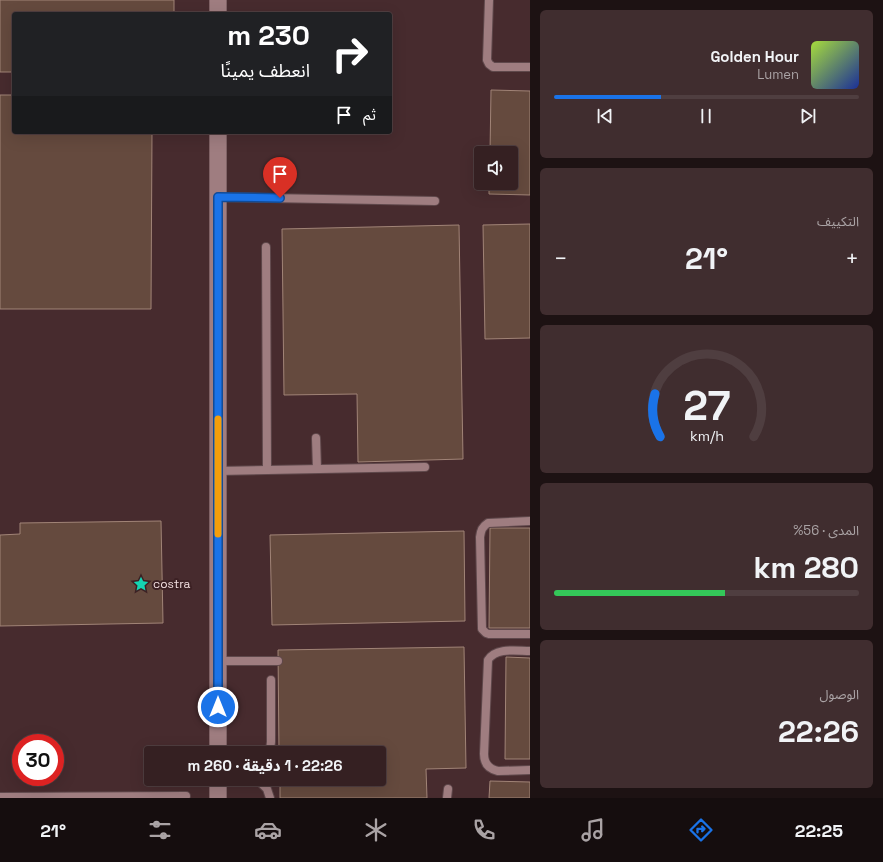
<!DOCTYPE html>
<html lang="ar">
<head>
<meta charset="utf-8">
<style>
	:root { --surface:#352022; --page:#402d2f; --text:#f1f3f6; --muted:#aaa3a5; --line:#4f3e40; --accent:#1a73e8 }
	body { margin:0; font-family:"Space Grotesk","Noto Sans Arabic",sans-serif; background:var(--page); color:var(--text); direction:rtl; height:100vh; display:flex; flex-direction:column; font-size:15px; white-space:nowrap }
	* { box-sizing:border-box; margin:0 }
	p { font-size:13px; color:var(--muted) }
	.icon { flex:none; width:22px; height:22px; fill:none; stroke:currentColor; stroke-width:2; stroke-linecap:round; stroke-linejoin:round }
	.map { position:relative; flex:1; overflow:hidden; direction:ltr }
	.sheet { display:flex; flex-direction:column; gap:10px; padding:10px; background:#1d1213; width:353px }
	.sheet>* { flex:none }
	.hud { position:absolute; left:12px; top:12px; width:380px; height:122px; border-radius:4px; box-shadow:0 4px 16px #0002,0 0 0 1px var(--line); direction:rtl; background:#202124; color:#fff; overflow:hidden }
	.controls { position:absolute; left:474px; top:146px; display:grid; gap:8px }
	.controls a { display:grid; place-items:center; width:44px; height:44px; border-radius:4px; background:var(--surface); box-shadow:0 4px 16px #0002,0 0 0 1px var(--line); font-size:20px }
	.speed { position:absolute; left:12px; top:734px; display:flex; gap:8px; font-size:20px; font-weight:700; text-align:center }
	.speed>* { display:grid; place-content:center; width:52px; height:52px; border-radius:50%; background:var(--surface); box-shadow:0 4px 16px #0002,0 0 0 1px var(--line); line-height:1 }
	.speed .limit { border:6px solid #d22; background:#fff; color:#111 }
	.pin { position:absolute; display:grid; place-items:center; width:34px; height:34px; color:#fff; margin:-41px -17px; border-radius:50% 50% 50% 0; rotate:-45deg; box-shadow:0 0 4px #0007 }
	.pin .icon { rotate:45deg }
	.me { position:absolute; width:44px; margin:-22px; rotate:0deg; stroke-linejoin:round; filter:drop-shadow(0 0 3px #0008) }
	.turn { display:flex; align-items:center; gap:14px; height:84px; padding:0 16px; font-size:18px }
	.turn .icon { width:52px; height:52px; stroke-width:2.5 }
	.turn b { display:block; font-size:28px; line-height:34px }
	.then { display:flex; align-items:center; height:38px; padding:0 16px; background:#0003; gap:8px; font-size:15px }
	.big { font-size:30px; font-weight:700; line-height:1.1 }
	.sheet .card { flex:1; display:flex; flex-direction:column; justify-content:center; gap:6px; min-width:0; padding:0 14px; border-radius:6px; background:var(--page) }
	.sheet .dial { align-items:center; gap:0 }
	.dial svg { height:104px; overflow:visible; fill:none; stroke:var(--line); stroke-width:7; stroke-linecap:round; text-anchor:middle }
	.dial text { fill:var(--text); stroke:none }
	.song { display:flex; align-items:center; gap:12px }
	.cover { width:48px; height:48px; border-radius:6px; background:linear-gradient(135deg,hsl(80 70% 55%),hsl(230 70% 35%)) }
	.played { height:4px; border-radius:2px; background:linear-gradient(90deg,var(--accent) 35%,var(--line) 35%) }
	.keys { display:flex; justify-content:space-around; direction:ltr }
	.heat { display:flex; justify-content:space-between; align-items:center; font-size:22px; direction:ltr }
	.charge { height:6px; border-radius:3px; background:linear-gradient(90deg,#34c759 56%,var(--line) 0) }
	.trip { position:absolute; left:144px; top:746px; width:242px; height:40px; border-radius:4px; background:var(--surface); box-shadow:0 4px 16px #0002,0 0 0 1px var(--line); font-weight:700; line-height:40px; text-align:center; direction:rtl }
	.tab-bar { display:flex; height:64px; justify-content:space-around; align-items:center; background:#150d0e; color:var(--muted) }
	.tab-bar .icon { width:28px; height:28px }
	.tab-bar .active { color:var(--accent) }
	.tab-bar b { font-size:18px; color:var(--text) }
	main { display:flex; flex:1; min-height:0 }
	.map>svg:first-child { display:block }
	.building { fill:#654a3e; stroke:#a18477 }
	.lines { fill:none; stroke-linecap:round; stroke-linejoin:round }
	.service-casing { stroke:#5f484b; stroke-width:10 }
	.minor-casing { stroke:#5f484b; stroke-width:18 }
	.service { stroke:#9f7d80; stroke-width:8 }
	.minor { stroke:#9f7d80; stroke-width:17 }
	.route-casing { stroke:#114b97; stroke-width:10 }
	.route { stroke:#1a73e8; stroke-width:7 }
	.slow { stroke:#f59e0b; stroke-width:7 }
	.labels { text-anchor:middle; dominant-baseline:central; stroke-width:4; stroke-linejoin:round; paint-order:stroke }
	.poi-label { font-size:12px; fill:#f2dfe0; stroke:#3c2124; text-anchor:start }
</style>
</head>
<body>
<main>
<section class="sheet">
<div class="card">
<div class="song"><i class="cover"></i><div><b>Golden Hour</b><p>Lumen</p></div></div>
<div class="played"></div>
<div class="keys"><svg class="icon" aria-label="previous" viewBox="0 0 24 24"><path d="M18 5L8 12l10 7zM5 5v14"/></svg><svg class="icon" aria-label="pause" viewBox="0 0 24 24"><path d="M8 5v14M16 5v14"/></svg><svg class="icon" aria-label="next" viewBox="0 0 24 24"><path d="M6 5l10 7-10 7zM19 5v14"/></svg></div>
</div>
<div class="card"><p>التكييف</p>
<div class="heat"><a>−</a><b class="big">21°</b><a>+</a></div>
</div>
<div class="card dial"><svg viewBox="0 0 100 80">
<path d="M14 69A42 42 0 1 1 86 69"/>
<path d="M14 69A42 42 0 0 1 10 36" stroke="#1a73e8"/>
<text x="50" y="56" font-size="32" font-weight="700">27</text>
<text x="50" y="72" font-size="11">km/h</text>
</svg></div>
<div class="card"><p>المدى · 56%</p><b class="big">280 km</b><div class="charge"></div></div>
<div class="card"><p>الوصول</p><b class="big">22:26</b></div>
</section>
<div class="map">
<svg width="530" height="798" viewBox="0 0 530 798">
	<rect width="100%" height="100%" fill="#472b2e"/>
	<g class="building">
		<polygon points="0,0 174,0 174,14 14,14 14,72 0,72"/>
		<polygon points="491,90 530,91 530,195 489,194 489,183 511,183 511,153 490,153"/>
		<polygon points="0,95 14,95 14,132 152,132 151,309 0,309"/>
		<polygon points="530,224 530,338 485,339 483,225"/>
		<polygon points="459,225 463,459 358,462 357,394 284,395 282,229"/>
		<polygon points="161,521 163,623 0,626 0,535 20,534 20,523"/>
		<polygon points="490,528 530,528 530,628 489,628"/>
		<polygon points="464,531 465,621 272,625 270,535"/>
		<polygon points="464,647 466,768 426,769 427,798 280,798 280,779 379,779 379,753 279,753 278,650"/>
		<polygon points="506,657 530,658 530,759 505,759"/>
		<polygon points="490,781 530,782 530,798 489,798"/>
	</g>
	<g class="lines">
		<g class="service-casing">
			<g id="service">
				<polyline points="489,0 487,60 489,64 493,67 530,67"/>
				<polyline points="218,197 435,201"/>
				<polyline points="266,247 267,470"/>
				<polyline points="316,438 317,469"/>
				<polyline points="218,471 425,467"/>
				<path d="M 530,521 L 488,523 C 482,527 481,530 480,537 L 482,629 L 486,633 L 489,634 L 530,634"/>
				<path d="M 530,651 C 517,651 496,647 488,660 L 484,754 C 484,764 489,769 498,771 L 530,770"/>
				<polyline points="218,661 278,661"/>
				<polyline points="267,753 270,750 271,742 271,680"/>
				<polyline points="257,779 267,789 270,798"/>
				<polyline points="0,797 186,796"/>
				<polyline points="447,798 448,789"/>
			</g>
		</g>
		<g class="minor-casing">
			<g id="minor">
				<polyline points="218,14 218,0"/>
				<polyline points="218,753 218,132"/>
				<polyline points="218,779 218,798"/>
			</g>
		</g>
		<use href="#service" class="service"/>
		<use href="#minor" class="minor"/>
	</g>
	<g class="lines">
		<g class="route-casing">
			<polyline id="route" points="218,707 218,197 280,198"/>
		</g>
		<use href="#route" class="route"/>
		<polyline class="slow" points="218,534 218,419"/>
	</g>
	<defs>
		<g id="sight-bare" transform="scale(1.2)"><path d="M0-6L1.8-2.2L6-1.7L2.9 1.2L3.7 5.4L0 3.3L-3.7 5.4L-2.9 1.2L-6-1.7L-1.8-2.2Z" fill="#14d5b3" stroke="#3c2124" stroke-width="2.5" paint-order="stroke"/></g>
	</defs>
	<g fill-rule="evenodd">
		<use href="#sight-bare" x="141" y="584"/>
	</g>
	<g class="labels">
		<g class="poi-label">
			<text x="153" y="584">costra</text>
		</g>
	</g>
</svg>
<div class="controls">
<a><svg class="icon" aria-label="sound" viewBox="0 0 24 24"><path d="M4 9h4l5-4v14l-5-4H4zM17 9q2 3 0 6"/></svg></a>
</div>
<div class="speed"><div class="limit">30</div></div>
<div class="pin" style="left:280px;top:198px;background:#d93025"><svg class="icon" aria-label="arrive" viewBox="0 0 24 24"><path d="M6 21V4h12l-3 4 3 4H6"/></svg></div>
<svg class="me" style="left:218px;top:707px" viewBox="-20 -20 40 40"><circle r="17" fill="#1a73e8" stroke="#fff" stroke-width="3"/><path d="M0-11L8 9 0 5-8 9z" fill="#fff"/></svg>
<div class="trip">22:26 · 1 دقيقة · 260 m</div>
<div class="hud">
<div class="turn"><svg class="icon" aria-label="right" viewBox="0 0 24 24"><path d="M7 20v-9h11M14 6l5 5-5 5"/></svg><div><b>230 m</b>انعطف يمينًا</div></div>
<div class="then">ثم<svg class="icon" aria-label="arrive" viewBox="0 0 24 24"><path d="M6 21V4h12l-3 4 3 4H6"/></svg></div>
</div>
</div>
</main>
<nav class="tab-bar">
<b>22:25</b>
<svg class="icon active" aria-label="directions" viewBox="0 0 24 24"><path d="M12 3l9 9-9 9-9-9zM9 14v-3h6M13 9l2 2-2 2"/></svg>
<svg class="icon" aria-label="music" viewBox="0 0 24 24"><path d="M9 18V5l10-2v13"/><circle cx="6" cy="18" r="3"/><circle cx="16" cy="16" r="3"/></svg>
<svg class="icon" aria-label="phone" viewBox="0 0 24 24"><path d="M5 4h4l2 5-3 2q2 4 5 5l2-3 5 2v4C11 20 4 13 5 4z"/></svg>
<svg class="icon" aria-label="climate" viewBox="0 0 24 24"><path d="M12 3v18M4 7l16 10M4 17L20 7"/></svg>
<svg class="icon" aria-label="car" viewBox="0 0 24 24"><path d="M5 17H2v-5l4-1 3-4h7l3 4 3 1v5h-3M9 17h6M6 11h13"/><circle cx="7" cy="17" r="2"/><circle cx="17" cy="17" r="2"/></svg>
<svg class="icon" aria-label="filters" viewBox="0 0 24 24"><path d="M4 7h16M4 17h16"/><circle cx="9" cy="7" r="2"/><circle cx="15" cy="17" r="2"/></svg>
<b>21°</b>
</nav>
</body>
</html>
